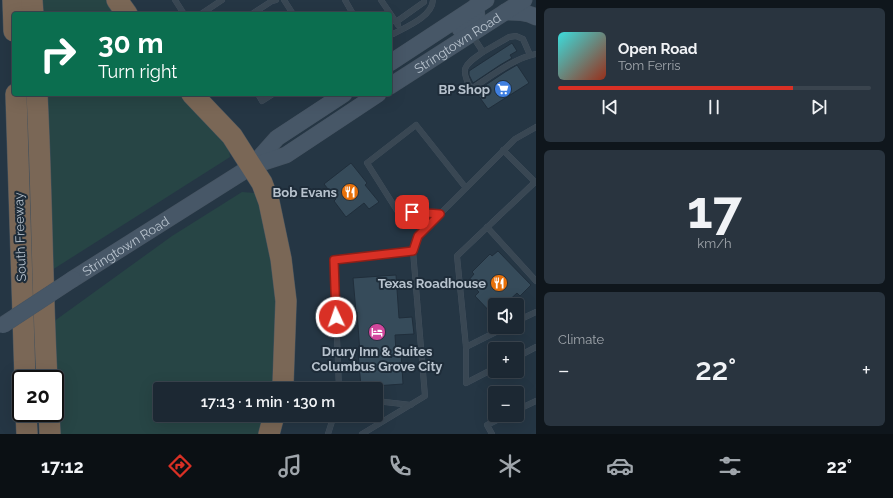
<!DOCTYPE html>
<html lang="en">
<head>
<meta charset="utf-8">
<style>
	:root { --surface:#1c2833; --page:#29343f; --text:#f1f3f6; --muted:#a0a6ac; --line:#3a444e; --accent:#d93025 }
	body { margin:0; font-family:Raleway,sans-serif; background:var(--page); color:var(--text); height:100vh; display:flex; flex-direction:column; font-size:15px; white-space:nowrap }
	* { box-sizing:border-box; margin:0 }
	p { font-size:13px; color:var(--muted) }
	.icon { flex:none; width:22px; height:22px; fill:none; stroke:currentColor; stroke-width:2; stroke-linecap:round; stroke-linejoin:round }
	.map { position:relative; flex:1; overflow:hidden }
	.details { display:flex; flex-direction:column; gap:8px; padding:8px; background:#0f161c; width:357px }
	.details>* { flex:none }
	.guide { position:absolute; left:12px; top:12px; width:380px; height:84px; border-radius:4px; box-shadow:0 4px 16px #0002,0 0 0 1px var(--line); background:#0b6e4f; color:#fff; overflow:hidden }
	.buttons { position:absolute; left:488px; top:298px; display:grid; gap:8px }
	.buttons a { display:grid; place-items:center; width:36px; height:36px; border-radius:4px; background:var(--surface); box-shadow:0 4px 16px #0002,0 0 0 1px var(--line); font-size:20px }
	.speed { position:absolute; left:12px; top:370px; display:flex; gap:8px; font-size:20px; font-weight:700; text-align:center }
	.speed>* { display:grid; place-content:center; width:52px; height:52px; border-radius:50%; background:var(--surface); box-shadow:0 4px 16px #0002,0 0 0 1px var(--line); line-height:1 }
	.speed .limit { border:2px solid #111; border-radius:6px; background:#fff; color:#111 }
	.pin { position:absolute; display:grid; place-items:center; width:34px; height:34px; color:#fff; margin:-17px; border-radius:8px; box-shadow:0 2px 6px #0006 }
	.me { position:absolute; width:44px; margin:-22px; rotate:357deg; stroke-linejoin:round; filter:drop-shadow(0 0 3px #0008) }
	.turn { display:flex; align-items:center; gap:14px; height:84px; padding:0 20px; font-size:18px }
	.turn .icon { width:52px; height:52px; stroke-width:2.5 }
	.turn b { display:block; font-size:28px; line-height:34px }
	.big { font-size:30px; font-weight:600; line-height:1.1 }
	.details .tile { flex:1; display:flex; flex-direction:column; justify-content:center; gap:6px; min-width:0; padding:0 14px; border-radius:6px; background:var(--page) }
	.details .dial { align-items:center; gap:0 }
	.dial b { font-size:52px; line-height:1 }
	.song { display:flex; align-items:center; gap:12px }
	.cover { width:48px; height:48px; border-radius:6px; background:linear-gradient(135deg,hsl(180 70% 55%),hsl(10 70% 35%)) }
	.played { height:4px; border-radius:2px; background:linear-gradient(90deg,var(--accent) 75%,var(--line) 75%) }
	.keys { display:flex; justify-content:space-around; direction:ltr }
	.heat { display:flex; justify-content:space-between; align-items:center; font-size:22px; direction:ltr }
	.trip { position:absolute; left:153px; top:382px; width:230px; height:40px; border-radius:4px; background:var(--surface); box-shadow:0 4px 16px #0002,0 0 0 1px var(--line); font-weight:600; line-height:40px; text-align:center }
	.tabs { display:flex; height:64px; justify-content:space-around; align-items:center; background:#0b1014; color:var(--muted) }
	.tabs .icon { width:28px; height:28px }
	.tabs .current { color:var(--accent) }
	.tabs b { font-size:18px; color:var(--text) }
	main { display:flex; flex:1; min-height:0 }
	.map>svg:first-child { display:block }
	.green { fill:#274545 }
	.building { fill:#364b5a; stroke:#202e3b }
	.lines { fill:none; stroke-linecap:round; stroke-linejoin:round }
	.lane-casing { stroke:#465360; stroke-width:6 }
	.secondary-casing { stroke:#465360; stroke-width:17 }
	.highway-casing { stroke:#44525e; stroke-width:22 }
	.lane { stroke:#394753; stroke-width:5.5 }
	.secondary { stroke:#475767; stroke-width:16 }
	.highway { stroke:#7a6756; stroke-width:21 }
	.secondary-bridge-casing { stroke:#465360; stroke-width:17; stroke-linecap:butt }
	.secondary-bridge { stroke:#475767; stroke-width:16 }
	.route-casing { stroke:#8d1f18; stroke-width:10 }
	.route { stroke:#d93025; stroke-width:7 }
	.labels { text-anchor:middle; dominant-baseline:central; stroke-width:4; stroke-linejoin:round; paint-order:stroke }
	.street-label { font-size:13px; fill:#b7c2cd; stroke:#1e2c39 }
	.poi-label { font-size:13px; font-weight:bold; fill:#b7c2cd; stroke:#1e2c39; text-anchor:end }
</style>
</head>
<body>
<main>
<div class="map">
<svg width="536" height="434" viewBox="0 0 536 434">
	<rect width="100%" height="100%" fill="#253644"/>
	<g class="green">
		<polygon points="42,0 109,0 118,14 42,14"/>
		<polygon points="45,94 186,94 229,149 230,157 52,270"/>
		<polygon points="242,192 255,193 277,264 272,389 160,389 160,415 266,415 258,434 58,434 53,322 172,236"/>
	</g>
	<g class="building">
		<polygon points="512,43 517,51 510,55 512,58 500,65 473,83 469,75 469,71"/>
		<polygon points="517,65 529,83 488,109 478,95 480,93 478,90 505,72"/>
		<polygon points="351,163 367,183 365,185 379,202 369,209 364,203 346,217 334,201 336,199 324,184"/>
		<polygon points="498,251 531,285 520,296 517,293 504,305 495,305 495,317 475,296 479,292 468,281 474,274 472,272 490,254 492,256"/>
		<polygon points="396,275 399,318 412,317 414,334 395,335 396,352 401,352 403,384 361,387 358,353 360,353 357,312 356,312 353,278"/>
	</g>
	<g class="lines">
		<g class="lane-casing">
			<g id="lane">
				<polyline points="175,0 184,14"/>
				<polyline points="284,0 293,14"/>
				<polyline points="345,0 353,14"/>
				<polyline points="381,0 398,25"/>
				<polyline points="201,14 222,0"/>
				<polyline points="252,14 272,1 276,0"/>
				<polyline points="396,22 424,2 424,0"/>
				<path d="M 390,34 L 393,34 C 406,27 432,17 433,0"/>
				<polyline points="472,35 483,52 509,37 516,36 523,39 530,55"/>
				<path d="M 483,52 C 465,65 459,67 471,89 C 490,77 514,58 536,54"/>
				<polyline points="258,94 262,101 273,94"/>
				<polyline points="440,214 398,212 367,163 416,125 466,188"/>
				<polyline points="487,227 536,281"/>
				<polyline points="517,321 536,312"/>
				<polyline points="466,347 506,327"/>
				<polyline points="517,357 536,347"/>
				<polyline points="495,368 466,383 466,347 457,256 535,182 503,150"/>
				<polyline points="339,389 334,260 413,251"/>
				<polyline points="376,401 411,405"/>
				<polyline points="517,410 536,401"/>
				<polyline points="328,434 334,415"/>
				<polyline points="362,434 425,396 413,251 418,236 515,139 536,127"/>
				<polyline points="492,434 487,425 507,415"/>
			</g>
		</g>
		<g class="secondary-casing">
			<g id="secondary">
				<path d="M 505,12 C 516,12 527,12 536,17"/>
				<polyline points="460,29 477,18 476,6"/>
				<polyline points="390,63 486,0"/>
				<path id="s1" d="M 390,86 L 524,0"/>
				<polyline points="253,165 277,138 344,94"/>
				<path id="s2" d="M 73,279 L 252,166 L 286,155 L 378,94"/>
			</g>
		</g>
		<g class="highway-casing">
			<g id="highway">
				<polyline points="13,0 14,31"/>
				<polyline points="32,0 33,14"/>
				<polyline points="117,0 127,14"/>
				<polyline points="16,94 25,379"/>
				<path d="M 37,94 C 42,189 42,284 47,379"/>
				<polyline points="192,94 232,136 262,183 269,202 281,259 286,301 283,384 281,389"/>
				<polyline points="26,413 27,434"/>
				<polyline points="49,413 50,434"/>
				<polyline points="269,434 274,415"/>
			</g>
		</g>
		<use href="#lane" class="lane"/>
		<use href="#secondary" class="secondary"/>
		<use href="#highway" class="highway"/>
		<g class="secondary-bridge-casing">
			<polyline id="secondary-bridge" points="3,325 73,279"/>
		</g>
		<use href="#secondary-bridge" class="secondary-bridge"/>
	</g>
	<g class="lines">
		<g class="route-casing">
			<polyline id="route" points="336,317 334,260 413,251 418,236 440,214 412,212"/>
		</g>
		<use href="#route" class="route"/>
	</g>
	<defs>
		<g id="supermarket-disc" transform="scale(0.9)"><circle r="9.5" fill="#3f7fe0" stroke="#1e2c39"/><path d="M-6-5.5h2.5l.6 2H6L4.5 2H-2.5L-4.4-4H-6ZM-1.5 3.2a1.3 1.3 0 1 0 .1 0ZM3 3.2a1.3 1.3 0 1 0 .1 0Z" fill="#fff"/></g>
		<g id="restaurant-disc" transform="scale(0.9)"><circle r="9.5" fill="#e8710a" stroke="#1e2c39"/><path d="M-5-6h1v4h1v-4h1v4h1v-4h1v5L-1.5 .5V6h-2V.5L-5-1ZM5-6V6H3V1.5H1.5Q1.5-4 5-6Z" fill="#fff"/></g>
		<g id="hotel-disc" transform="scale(0.9)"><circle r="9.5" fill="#d1479c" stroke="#1e2c39"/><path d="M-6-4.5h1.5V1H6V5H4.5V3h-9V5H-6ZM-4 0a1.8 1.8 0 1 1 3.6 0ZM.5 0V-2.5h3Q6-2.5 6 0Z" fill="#fff"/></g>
	</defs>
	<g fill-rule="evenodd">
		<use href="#supermarket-disc" x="503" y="89"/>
		<use href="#restaurant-disc" x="350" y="192"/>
		<use href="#restaurant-disc" x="499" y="283"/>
		<use href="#hotel-disc" x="377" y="332"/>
	</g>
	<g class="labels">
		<g class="street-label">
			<text stroke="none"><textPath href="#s1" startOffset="80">Stringtown Road</textPath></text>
			<text transform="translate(20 237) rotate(-92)">South Freeway</text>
			<text stroke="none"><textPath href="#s2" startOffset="62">Stringtown Road</textPath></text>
		</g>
		<g class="poi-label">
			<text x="490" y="89">BP Shop</text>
			<text x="337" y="192">Bob Evans</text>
			<text x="486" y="283">Texas Roadhouse</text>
			<text x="377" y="351" text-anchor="middle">Drury Inn &amp; Suites<tspan x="377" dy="15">Columbus Grove City</tspan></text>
		</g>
	</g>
</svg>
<div class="buttons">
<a><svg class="icon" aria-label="sound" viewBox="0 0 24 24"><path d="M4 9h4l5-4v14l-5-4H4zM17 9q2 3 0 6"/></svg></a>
<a>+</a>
<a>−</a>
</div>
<div class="speed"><div class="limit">20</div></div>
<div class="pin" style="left:412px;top:212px;background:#d93025"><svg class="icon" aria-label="arrive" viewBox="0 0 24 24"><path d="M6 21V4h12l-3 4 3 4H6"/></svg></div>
<svg class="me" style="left:336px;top:317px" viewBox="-20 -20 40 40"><circle r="17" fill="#d93025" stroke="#fff" stroke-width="3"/><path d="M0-11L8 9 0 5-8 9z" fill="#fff"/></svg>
<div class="trip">17:13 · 1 min · 130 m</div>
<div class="guide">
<div class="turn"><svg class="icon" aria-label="right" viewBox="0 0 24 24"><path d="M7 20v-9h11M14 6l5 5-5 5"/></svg><div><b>30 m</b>Turn right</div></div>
</div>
</div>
<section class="details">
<div class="tile">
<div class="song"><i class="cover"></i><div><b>Open Road</b><p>Tom Ferris</p></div></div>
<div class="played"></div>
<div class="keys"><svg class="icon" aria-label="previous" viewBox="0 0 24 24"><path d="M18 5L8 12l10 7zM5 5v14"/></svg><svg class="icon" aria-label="pause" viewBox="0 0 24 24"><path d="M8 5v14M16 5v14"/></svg><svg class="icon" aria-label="next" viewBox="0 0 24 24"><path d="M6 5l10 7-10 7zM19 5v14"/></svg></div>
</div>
<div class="tile dial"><b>17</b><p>km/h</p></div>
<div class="tile"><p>Climate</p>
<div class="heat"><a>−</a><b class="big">22°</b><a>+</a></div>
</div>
</section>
</main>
<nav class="tabs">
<b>17:12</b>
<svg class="icon current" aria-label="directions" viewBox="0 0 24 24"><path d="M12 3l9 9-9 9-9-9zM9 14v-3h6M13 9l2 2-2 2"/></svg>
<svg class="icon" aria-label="music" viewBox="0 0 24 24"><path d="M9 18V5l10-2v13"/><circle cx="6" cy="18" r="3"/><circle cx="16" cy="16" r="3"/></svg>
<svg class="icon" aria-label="phone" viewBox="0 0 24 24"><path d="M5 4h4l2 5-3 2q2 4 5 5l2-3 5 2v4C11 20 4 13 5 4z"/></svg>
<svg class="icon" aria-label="climate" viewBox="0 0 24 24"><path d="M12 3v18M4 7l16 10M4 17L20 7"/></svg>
<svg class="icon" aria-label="car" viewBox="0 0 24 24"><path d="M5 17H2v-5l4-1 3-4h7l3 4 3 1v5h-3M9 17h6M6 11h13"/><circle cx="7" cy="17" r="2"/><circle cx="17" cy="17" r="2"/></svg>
<svg class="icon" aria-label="filters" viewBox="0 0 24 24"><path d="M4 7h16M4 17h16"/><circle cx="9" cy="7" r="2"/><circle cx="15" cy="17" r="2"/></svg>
<b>22°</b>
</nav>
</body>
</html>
